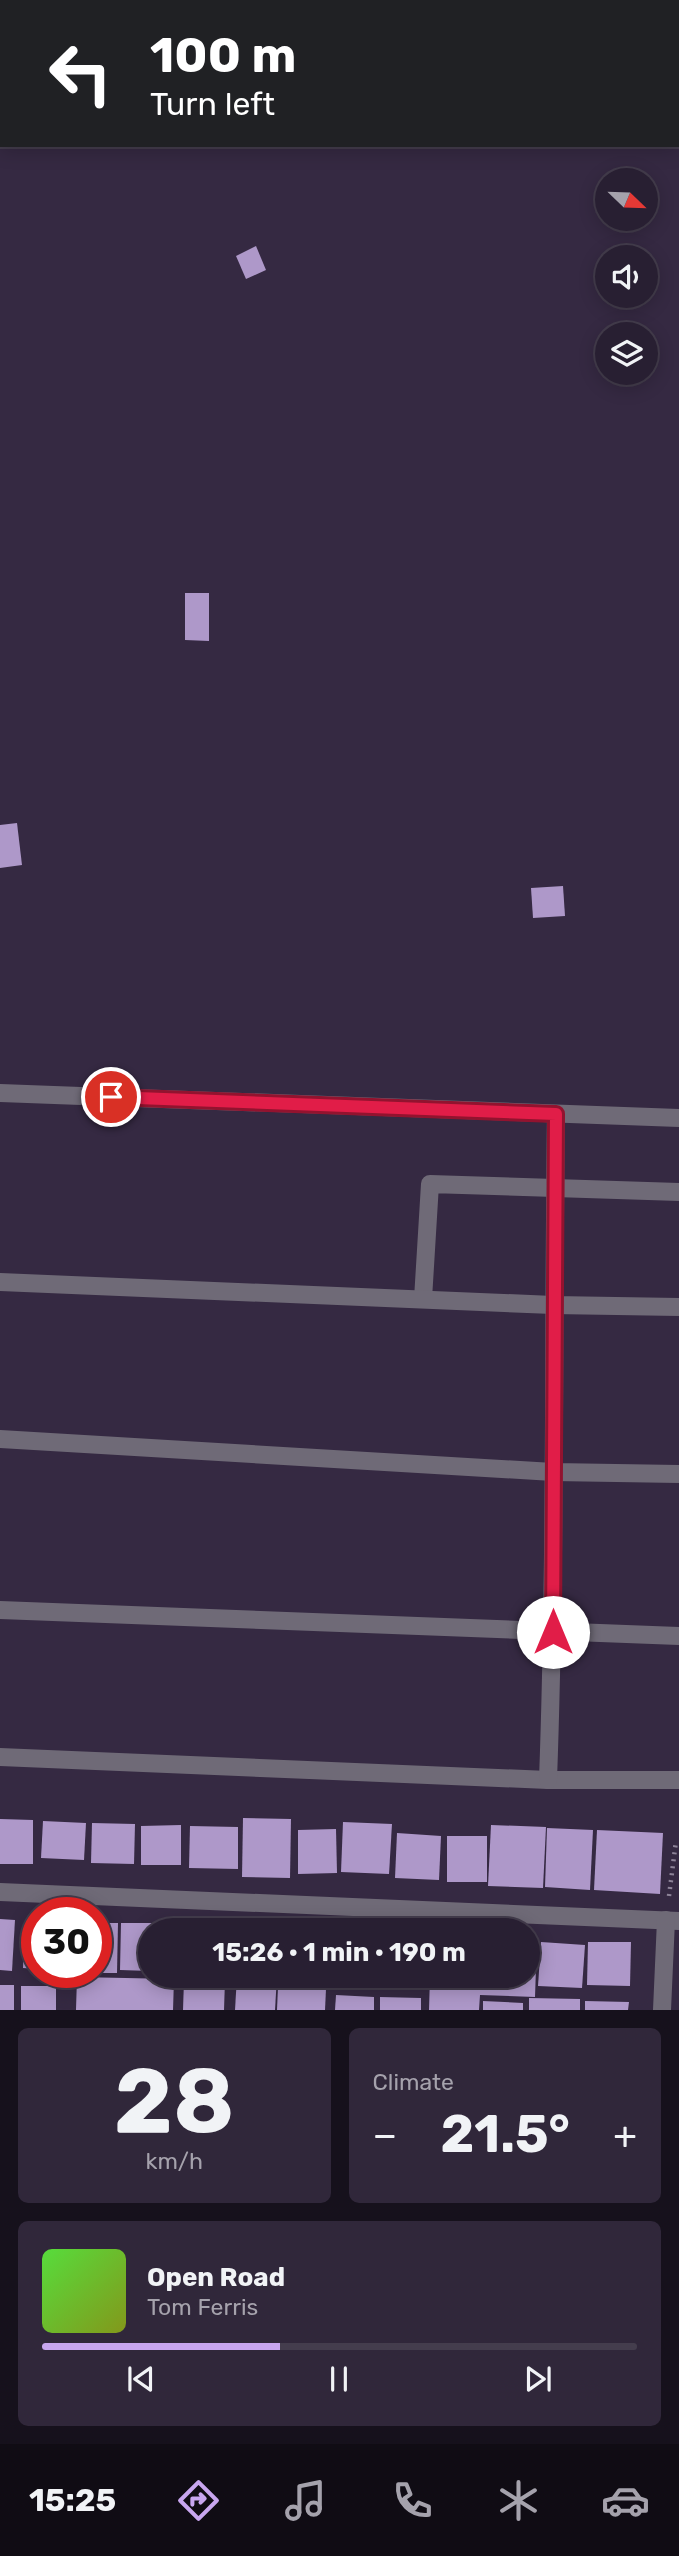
<!DOCTYPE html>
<html lang="en">
<head>
<meta charset="utf-8">
<style>
	:root { --surface:#281f32; --page:#30273a; --text:#f1f3f6; --muted:#a5a2ac; --line:#443d4d; --accent:#c8a6ef }
	body { margin:0; font-family:Rubik,sans-serif; background:var(--page); color:var(--text); height:100vh; display:flex; flex-direction:column; font-size:26px; white-space:nowrap }
	* { box-sizing:border-box; margin:0 }
	p { font-size:23px; color:var(--muted) }
	.icon { flex:none; width:38px; height:38px; fill:none; stroke:currentColor; stroke-width:2; stroke-linecap:round; stroke-linejoin:round }
	.map { position:relative; height:2010px; overflow:hidden }
	.panel { display:flex; flex-direction:column; gap:18px; padding:18px; background:#16111c; flex:1 }
	.panel>* { flex:none }
	.hud { position:absolute; left:0px; top:0px; width:679px; height:147px; box-shadow:0 4px 18px #0003,0 0 0 2px var(--line); background:#202124; color:#fff; overflow:hidden }
	.needle { width:46px; rotate:113deg }
	.fabs { position:absolute; left:595px; top:168px; display:grid; gap:14px }
	.fabs a { display:grid; place-items:center; width:63px; height:63px; border-radius:50%; background:var(--surface); box-shadow:0 4px 18px #0003,0 0 0 2px var(--line); font-size:35px }
	.speed { position:absolute; left:21px; top:1897px; display:flex; gap:14px; font-size:35px; font-weight:700; text-align:center }
	.speed>* { display:grid; place-content:center; width:91px; height:91px; border-radius:50%; background:var(--surface); box-shadow:0 4px 18px #0003,0 0 0 2px var(--line); line-height:1 }
	.speed .limit { border:10px solid #d22; background:#fff; color:#111 }
	.pin { position:absolute; display:grid; place-items:center; width:60px; height:60px; color:#fff; margin:-30px; border:4px solid #fff; border-radius:50%; box-shadow:0 2px 7px #0007 }
	.me { position:absolute; width:77px; margin:-38px; rotate:0deg; stroke-linejoin:round; filter:drop-shadow(0 0 5px #0008) }
	.turn { display:flex; align-items:center; gap:24px; height:147px; padding:0 35px; font-size:32px }
	.turn .icon { width:91px; height:91px; stroke-width:2.5 }
	.turn b { display:block; font-size:49px; line-height:60px }
	.big { font-size:52px; font-weight:700; line-height:1.1 }
	.panel .widget { flex:1; display:flex; flex-direction:column; justify-content:center; gap:10px; min-width:0; padding:0 24px; border-radius:10px; background:var(--page) }
	.panel .dial { align-items:center; gap:0 }
	.dial b { font-size:91px; line-height:1 }
	.song { display:flex; align-items:center; gap:21px }
	.cover { width:84px; height:84px; border-radius:10px; background:linear-gradient(135deg,hsl(110 70% 55%),hsl(70 70% 35%)) }
	.played { height:7px; border-radius:4px; background:linear-gradient(90deg,var(--accent) 40%,var(--line) 40%) }
	.keys { display:flex; justify-content:space-around; direction:ltr }
	.heat { display:flex; justify-content:space-between; align-items:center; font-size:38px; direction:ltr }
	.panel .tiles { flex:1; display:grid; gap:18px; grid-template-columns:1fr 1fr }
	.widget:last-child { grid-column:span 2 }
	.trip { position:absolute; left:138px; top:1918px; width:402px; height:70px; border-radius:35px; background:var(--surface); box-shadow:0 4px 18px #0003,0 0 0 2px var(--line); font-weight:700; line-height:70px; text-align:center }
	.dock { display:flex; height:112px; justify-content:space-around; align-items:center; background:#100c14; color:var(--muted) }
	.dock .icon { width:49px; height:49px }
	.dock .active { color:var(--accent) }
	.dock b { font-size:32px; color:var(--text) }
	.map>svg:first-child { display:block }
	.building { fill:#ae98c9 }
	.lines { fill:none; stroke-linecap:round; stroke-linejoin:round }
	.path { stroke:#8d8398; stroke-width:4.5; stroke-dasharray:2 5; stroke-linecap:butt }
	.service { stroke:#6f6a77; stroke-width:18 }
	.minor { stroke:#6f6a77; stroke-width:18 }
	.route-casing { stroke:#92132f; stroke-width:18 }
	.route { stroke:#e11d48; stroke-width:12 }
</style>
</head>
<body>
<div class="map">
<svg width="679" height="2010" viewBox="0 0 679 2010">
	<rect width="100%" height="100%" fill="#352942"/>
	<g class="building">
		<polygon points="601,145 629,145 629,147 602,149"/>
		<polygon points="256,246 266,270 246,279 236,256"/>
		<polygon points="185,593 209,593 209,641 185,640"/>
		<polygon points="17,823 22,865 0,868 0,825"/>
		<polygon points="563,886 565,916 533,918 531,888"/>
		<polygon points="243,1818 291,1819 290,1878 242,1877"/>
		<polygon points="0,1819 33,1820 33,1864 0,1864"/>
		<polygon points="43,1821 86,1823 84,1860 41,1858"/>
		<polygon points="343,1822 392,1824 389,1874 341,1872"/>
		<polygon points="92,1823 135,1824 134,1864 91,1863"/>
		<polygon points="181,1825 181,1865 141,1865 141,1826"/>
		<polygon points="491,1825 546,1827 543,1888 488,1886"/>
		<polygon points="190,1826 238,1827 238,1869 189,1868"/>
		<polygon points="547,1828 593,1830 590,1890 545,1887"/>
		<polygon points="336,1829 337,1873 298,1874 298,1830"/>
		<polygon points="597,1830 663,1833 660,1894 594,1890"/>
		<polygon points="397,1833 441,1836 439,1880 395,1878"/>
		<rect x="447" y="1836" width="40" height="46"/>
		<polygon points="186,1917 233,1919 233,1930 186,1930"/>
		<polygon points="0,1919 15,1920 12,1971 0,1970"/>
		<polygon points="25,1921 37,1921 37,1969 23,1968"/>
		<polygon points="96,1923 118,1923 117,1973 96,1973"/>
		<polygon points="121,1923 176,1923 176,1930 150,1930 150,1971 120,1970"/>
		<polygon points="240,1927 264,1928 264,1930 240,1930"/>
		<polygon points="541,1942 585,1945 582,1988 538,1986"/>
		<polygon points="588,1942 631,1942 630,1986 587,1985"/>
		<polygon points="528,1968 536,1968 535,1997 480,1995 479,2010 429,2010 430,1976 528,1976"/>
		<polygon points="237,1976 277,1976 275,2010 235,2010"/>
		<rect x="281" y="1976" width="42" height="5"/>
		<polygon points="335,1976 380,1976 379,1983 334,1980"/>
		<polygon points="383,1976 425,1976 425,1987 383,1984"/>
		<polygon points="77,1977 174,1979 173,2010 76,2010"/>
		<polygon points="184,1980 225,1980 224,2010 183,2010"/>
		<rect x="0" y="1985" width="14" height="25"/>
		<rect x="21" y="1986" width="35" height="24"/>
		<polygon points="278,1987 326,1989 325,2010 277,2010"/>
		<polygon points="336,1995 374,1997 374,2010 335,2010"/>
		<polygon points="380,1997 421,1998 421,2010 380,2010"/>
		<polygon points="529,1998 580,1999 580,2010 529,2010"/>
		<polygon points="483,2001 523,2003 523,2010 483,2010"/>
		<polygon points="585,2001 629,2002 628,2010 585,2010"/>
	</g>
	<g class="lines">
		<polyline class="path" points="669,1896 676,1841"/>
		<polyline class="service" points="423,1299 430,1184 679,1192"/>
		<g class="minor">
			<polyline points="0,137 2,136"/>
			<polyline points="0,1093 679,1118"/>
			<polyline points="0,1282 553,1305 679,1307"/>
			<polyline points="0,1439 553,1472 679,1474"/>
			<polyline points="0,1610 679,1636"/>
			<polyline points="0,1757 548,1780 679,1780"/>
			<path d="M 548,1780 C 556,1558 553,1336 556,1114"/>
			<polyline points="0,1892 679,1921"/>
			<polyline points="662,2010 666,1920"/>
		</g>
	</g>
	<g class="lines">
		<g class="route-casing">
			<polyline id="route" points="111,1097 556,1114 553,1632"/>
		</g>
		<use href="#route" class="route"/>
	</g>
</svg>
<div class="fabs">
<a><svg class="needle" viewBox="-14 -14 28 28"><path d="M0-13l5 13h-10z" fill="#e53935"/><path d="M0 13l5-13h-10z" fill="#a5a2ac"/></svg></a>
<a><svg class="icon" aria-label="sound" viewBox="0 0 24 24"><path d="M4 9h4l5-4v14l-5-4H4zM17 9q2 3 0 6"/></svg></a>
<a><svg class="icon" aria-label="layers" viewBox="0 0 24 24"><path d="M12 4l9 5-9 5-9-5zM3 14l9 5 9-5"/></svg></a>
</div>
<div class="speed"><div class="limit">30</div></div>
<div class="pin" style="left:111px;top:1097px;background:#d93025"><svg class="icon" aria-label="arrive" viewBox="0 0 24 24"><path d="M6 21V4h12l-3 4 3 4H6"/></svg></div>
<svg class="me" style="left:553px;top:1632px" viewBox="-20 -20 40 40"><circle r="19" fill="#fff"/><path d="M0-13L10 11 0 6-10 11z" fill="#e11d48"/></svg>
<div class="trip">15:26 · 1 min · 190 m</div>
<div class="hud">
<div class="turn"><svg class="icon" aria-label="left" viewBox="0 0 24 24"><path d="M17 20v-9H6M10 6l-5 5 5 5"/></svg><div><b>100 m</b>Turn left</div></div>
</div>
</div>
<section class="panel">
<div class="tiles">
<div class="widget dial"><b>28</b><p>km/h</p></div>
<div class="widget"><p>Climate</p>
<div class="heat"><a>−</a><b class="big">21.5°</b><a>+</a></div>
</div>
<div class="widget">
<div class="song"><i class="cover"></i><div><b>Open Road</b><p>Tom Ferris</p></div></div>
<div class="played"></div>
<div class="keys"><svg class="icon" aria-label="previous" viewBox="0 0 24 24"><path d="M18 5L8 12l10 7zM5 5v14"/></svg><svg class="icon" aria-label="pause" viewBox="0 0 24 24"><path d="M8 5v14M16 5v14"/></svg><svg class="icon" aria-label="next" viewBox="0 0 24 24"><path d="M6 5l10 7-10 7zM19 5v14"/></svg></div>
</div>
</div>
</section>
<nav class="dock">
<b>15:25</b>
<svg class="icon active" aria-label="directions" viewBox="0 0 24 24"><path d="M12 3l9 9-9 9-9-9zM9 14v-3h6M13 9l2 2-2 2"/></svg>
<svg class="icon" aria-label="music" viewBox="0 0 24 24"><path d="M9 18V5l10-2v13"/><circle cx="6" cy="18" r="3"/><circle cx="16" cy="16" r="3"/></svg>
<svg class="icon" aria-label="phone" viewBox="0 0 24 24"><path d="M5 4h4l2 5-3 2q2 4 5 5l2-3 5 2v4C11 20 4 13 5 4z"/></svg>
<svg class="icon" aria-label="climate" viewBox="0 0 24 24"><path d="M12 3v18M4 7l16 10M4 17L20 7"/></svg>
<svg class="icon" aria-label="car" viewBox="0 0 24 24"><path d="M5 17H2v-5l4-1 3-4h7l3 4 3 1v5h-3M9 17h6M6 11h13"/><circle cx="7" cy="17" r="2"/><circle cx="17" cy="17" r="2"/></svg>
</nav>
</body>
</html>
